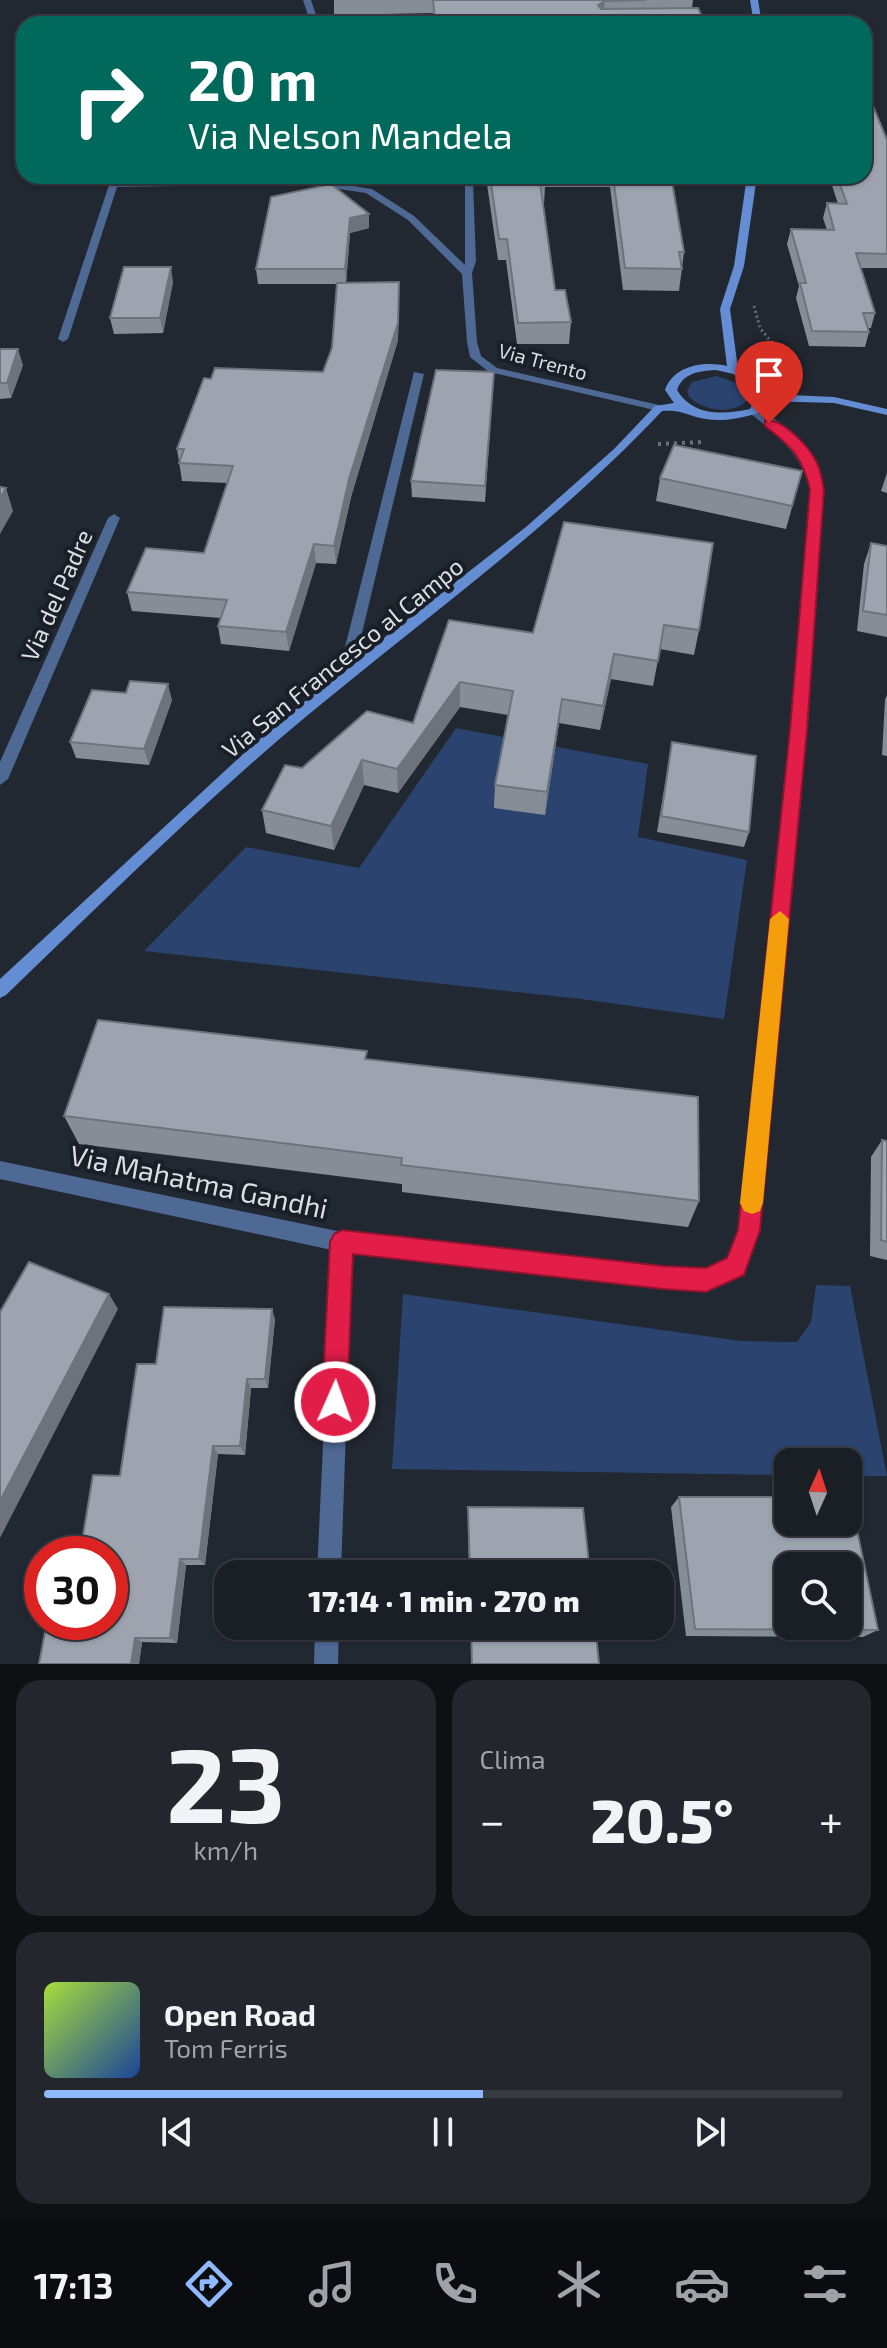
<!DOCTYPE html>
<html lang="it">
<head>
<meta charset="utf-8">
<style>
	:root { --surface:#1a1e25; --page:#23272d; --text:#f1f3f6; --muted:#9fa2a7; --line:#383c42; --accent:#8fb8fd }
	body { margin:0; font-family:"Exo 2",sans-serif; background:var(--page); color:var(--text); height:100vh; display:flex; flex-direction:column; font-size:30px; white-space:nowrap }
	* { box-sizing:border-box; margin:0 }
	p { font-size:26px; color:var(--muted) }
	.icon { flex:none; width:44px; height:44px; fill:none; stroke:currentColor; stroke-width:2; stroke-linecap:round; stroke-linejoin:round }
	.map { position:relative; height:1664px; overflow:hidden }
	.panel { display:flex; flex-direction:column; gap:16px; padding:16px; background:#0e1014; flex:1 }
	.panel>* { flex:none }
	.guide { position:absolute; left:16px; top:16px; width:856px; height:168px; border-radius:24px; box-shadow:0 2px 6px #0004,0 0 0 2px var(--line); background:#00695c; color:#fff; overflow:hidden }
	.needle { width:52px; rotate:3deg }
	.fabs { position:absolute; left:774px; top:1448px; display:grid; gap:16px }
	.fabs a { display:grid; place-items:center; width:88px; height:88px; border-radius:16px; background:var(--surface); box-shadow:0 2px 6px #0004,0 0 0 2px var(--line); font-size:40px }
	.speed { position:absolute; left:24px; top:1536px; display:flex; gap:16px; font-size:40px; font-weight:700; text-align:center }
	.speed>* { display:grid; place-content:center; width:104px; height:104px; border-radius:50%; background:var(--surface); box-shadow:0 2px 6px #0004,0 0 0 2px var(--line); line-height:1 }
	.speed .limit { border:12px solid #d22; background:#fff; color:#111 }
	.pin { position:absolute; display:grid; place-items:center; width:68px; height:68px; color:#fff; margin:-82px -34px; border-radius:50% 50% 50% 0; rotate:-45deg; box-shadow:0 0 8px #0007 }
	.pin .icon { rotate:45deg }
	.me { position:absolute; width:88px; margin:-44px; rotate:2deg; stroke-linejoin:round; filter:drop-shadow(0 0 6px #0008) }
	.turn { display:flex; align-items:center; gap:28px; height:168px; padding:0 40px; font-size:36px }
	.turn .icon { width:104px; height:104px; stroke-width:2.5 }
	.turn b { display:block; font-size:56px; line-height:68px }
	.big { font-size:60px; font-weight:800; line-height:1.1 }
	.panel .widget { flex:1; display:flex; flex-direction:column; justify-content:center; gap:12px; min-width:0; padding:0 28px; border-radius:24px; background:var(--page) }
	.panel .dial { align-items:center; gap:0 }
	.dial b { font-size:104px; line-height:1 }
	.song { display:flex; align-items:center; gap:24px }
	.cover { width:96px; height:96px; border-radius:12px; background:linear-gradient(135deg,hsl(80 70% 55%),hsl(220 70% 35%)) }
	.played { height:8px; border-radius:4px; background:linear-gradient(90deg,var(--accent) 55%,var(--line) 55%) }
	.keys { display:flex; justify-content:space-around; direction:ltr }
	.heat { display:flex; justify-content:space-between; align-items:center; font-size:44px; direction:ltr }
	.panel .tiles { flex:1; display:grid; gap:16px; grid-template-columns:1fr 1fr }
	.widget:last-child { grid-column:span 2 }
	.trip { position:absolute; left:214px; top:1560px; width:460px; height:80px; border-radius:24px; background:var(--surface); box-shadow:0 2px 6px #0004,0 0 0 2px var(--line); font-weight:800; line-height:80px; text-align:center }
	.tabs { display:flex; height:128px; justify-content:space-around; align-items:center; background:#0a0c0f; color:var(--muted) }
	.tabs .icon { width:56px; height:56px }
	.tabs .on { color:var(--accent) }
	.tabs b { font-size:36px; color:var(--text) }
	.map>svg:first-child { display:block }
	.green { fill:#2a446f }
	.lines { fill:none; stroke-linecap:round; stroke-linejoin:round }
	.path-far1 { stroke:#6a7077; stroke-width:3; stroke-dasharray:2 3; stroke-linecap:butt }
	.path { stroke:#6a7077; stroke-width:4; stroke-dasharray:3 5; stroke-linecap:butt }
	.street { fill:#4f6995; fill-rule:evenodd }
	.secondary { fill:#648dd3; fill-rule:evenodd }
	.wall { fill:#878d97 }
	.shaded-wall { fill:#6e737b }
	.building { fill:#9da4b0; stroke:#6e737b; stroke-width:2; fill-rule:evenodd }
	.route { fill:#e11d48; stroke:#92132f; stroke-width:2 }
	.slow { fill:#f59e0b }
	.labels { text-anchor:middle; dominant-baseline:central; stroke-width:8; stroke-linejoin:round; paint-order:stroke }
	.far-street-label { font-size:20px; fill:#dbdfe5; stroke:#191e27 }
	.street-label { font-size:24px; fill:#dbdfe5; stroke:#191e27 }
	.near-street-label { font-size:28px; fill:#dbdfe5; stroke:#191e27 }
</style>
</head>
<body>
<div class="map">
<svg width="887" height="1664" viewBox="0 0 887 1664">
	<rect width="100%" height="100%" fill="#222831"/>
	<g class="green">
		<path d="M 717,376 L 745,386 L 747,401 C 731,415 704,411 689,397 L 687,391 L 692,382 Z"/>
		<polygon points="456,728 648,764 638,837 747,860 724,1019 581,999 144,951 246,847 359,868"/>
		<polygon points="816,1285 850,1286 887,1476 848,1476 848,1462 788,1462 788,1475 392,1469 403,1294 741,1341 797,1342 811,1322"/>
	</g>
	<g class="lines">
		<polyline class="path-far1" points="754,306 760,328 796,372 802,374"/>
		<polyline class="path" points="658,444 704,442"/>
		<g class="street">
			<polygon points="303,0 311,0 319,24 311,24"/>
			<polygon points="758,19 761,23 680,22 684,20"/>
			<polygon points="305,178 372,189 414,216 465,265 465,185 473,183 476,261 472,273 477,342 481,356 497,368 659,405 665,408 659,411 489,372 470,357 467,342 462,274 408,220 366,193 305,184 117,187 68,339 63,342 58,339 110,182"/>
			<polygon points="414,372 424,374 351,679 344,684 337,679"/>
			<path d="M 754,408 C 787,421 813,455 823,489 L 805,730 L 759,1230 L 743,1273 L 706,1290 L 663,1288 L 352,1253 L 341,1574 L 317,1574 L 332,1250 L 0,1179 L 0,1161 L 342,1232 L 663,1268 L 705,1270 L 728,1259 L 739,1230 L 791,730 L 811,489 C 800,453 778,435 750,413 L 750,409 Z"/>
			<polygon points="114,514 120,518 8,779 0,785 0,762 108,518"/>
			<polygon points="315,1626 339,1626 338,1664 314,1664"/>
		</g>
		<g class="secondary">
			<polygon points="750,0 758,0 762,24 754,24"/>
			<path d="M 747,176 L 757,176 L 744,266 L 730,309 L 738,369 L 754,376 L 767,394 L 834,397 L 887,409 L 887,415 L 834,403 L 766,401 L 758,413 C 741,418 724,422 706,419 C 687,416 683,409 662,411 C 555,525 428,615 308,715 C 203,802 105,900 6,995 L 0,998 L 0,979 L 255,743 L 339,673 L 526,527 L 614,449 L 655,406 L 674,403 L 665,390 C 674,365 704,361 727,366 L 720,309 L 734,266 ZM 715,370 C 733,373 750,377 756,397 L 750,409 C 722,415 693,416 677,390 C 683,373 699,371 715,370 Z"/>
		</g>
	</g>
	<g class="wall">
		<polygon points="334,0 693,0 692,8 705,24 434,24 433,13 334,15"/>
		<polygon points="887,140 887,268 860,268 875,313 871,328 868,328 869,332 865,347 809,346 796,298 799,286 787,244 791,229 827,230 823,218 827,203 838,204 829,176 864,176"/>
		<polygon points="407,176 709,176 708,181 672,183 684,252 679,291 623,290 610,187 545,187 544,204 543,204 555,290 571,322 569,344 517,344 506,260 498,260 486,177 407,178"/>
		<polygon points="271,197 369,228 350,233 346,283 399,300 398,340 351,497 336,564 316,563 289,651 221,644 218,626 221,618 132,611 127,592 204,553 227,483 182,481 177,449 323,372 332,348 337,284 258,284 256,269"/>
		<polygon points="173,282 163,333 114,334 110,318"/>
		<polygon points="0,349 23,365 11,398 0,399"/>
		<polygon points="494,372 485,502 412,497 411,481"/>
		<polygon points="802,471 786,529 656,501 660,478"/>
		<polygon points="887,473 887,493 881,491"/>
		<polygon points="564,522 699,630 694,655 660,649 653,686 611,679 600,730 559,723 545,815 494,808 495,785 508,715 460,707 398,793 364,785 334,850 266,833 262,810 302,768 413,723 449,620 533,633"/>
		<polygon points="871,543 887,546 887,637 857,631 864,564"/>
		<polygon points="887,695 887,756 882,755 885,700"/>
		<polygon points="172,700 149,765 76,758 70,742"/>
		<polygon points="672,742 749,832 744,847 657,832"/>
		<polygon points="368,1059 699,1201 688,1227 402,1192 402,1184 79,1144 64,1116"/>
		<polygon points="882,1140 887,1141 887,1260 870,1256 871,1157"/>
		<polygon points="275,1319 268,1388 251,1388 245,1455 218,1454 205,1565 186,1565 177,1643 142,1642 139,1664 82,1542 120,1476 156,1364"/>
		<polygon points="679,1497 878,1630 863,1637 686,1636 671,1507"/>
		<polygon points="468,1507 590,1574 469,1574"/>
	</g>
	<g class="shaded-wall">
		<polygon points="605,1 603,19 598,5"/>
		<polygon points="369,214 369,228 350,233 346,284 345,269 350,218"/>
		<polygon points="171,267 173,282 163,333 160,318"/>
		<polygon points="399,282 398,340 351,497 336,564 334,546 349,479"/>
		<polygon points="18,349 23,365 11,398 7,383"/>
		<polygon points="6,488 13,511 0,534 0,498"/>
		<polygon points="314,544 316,563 289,651 286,632"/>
		<polygon points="614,654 611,679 600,730 603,706"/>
		<polygon points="460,682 460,707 398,793 397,769"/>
		<polygon points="168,684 172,700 149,765 144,749"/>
		<polygon points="562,699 559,723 545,815 547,792"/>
		<polygon points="362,760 364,785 334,850 331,826"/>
		<polygon points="109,1294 118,1309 0,1538 0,1501"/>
		<polygon points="272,1309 275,1319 268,1388 265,1379"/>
		<polygon points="247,1379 251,1388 245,1455 240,1446"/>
		<polygon points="213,1446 218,1454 205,1565 199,1559"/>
		<polygon points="180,1559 186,1565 177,1643 170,1638"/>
		<polygon points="135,1638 142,1642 139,1664 131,1664"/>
	</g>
	<g class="building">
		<polygon points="433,0 646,0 605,1 598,5 601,9 698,8 705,24 443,24 442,20 435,20"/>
		<polygon points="864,106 873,106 887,140 887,254 856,253 875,313 863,313 869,332 812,331 800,283 806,283 791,229 834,230 827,203 847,204 837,176 864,176"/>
		<polygon points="490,176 545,176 546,183 540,183 555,290 565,290 571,322 518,323 507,239 499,239"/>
		<polygon points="613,176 671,176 684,252 679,252 682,269 625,268"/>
		<polygon points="331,184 369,214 350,218 345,269 256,269 271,197"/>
		<polygon points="124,267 171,267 160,318 110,318"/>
		<polygon points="399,282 398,323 349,479 334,546 314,544 286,632 218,626 227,600 127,592 146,548 204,553 233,466 179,463 184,449 177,449 204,378 211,379 215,368 323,372 332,348 337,283"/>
		<polygon points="0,349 18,349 7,383 0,383"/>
		<polygon points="436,370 494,372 485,486 411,481"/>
		<polygon points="674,445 802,471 792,506 660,478"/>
		<polygon points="0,487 6,488 0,498"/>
		<polygon points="564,522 713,543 699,630 664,625 658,661 614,654 603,706 562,699 547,792 495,785 513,691 460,682 397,769 362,760 331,826 262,810 285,765 302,768 367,711 413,723 449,620 533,633"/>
		<polygon points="871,543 887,546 887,615 863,611"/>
		<polygon points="130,681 168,684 144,749 70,742 92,690 126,693"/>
		<polygon points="672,742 756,756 749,832 661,816"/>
		<polygon points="98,1020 367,1051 365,1059 698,1097 699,1201 401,1165 402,1158 64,1116"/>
		<polygon points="882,1140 887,1141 887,1242 881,1240"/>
		<polygon points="29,1262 109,1294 0,1501 0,1312"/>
		<polygon points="164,1307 272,1309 265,1379 247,1379 240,1446 213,1446 199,1559 180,1559 170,1638 135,1638 131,1664 39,1664 47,1622 110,1622 110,1554 59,1554 61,1542 82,1542 93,1475 120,1476 137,1364 156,1364"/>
		<path d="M 679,1497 L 788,1497 L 788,1522 L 848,1522 L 848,1497 L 850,1497 L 878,1630 L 695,1629 ZM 788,1566 L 848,1566 L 848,1626 L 788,1626 Z"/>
		<polygon points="468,1507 583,1508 590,1574 470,1574"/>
		<polygon points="471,1626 595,1626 599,1664 472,1664"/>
	</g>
	<path class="route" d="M 765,420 C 783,418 810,448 817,463 C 821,471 822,481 824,489 L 807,730 L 760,1230 L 744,1275 L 706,1292 L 663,1289 L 353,1254 L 347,1402 L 344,1411 L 335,1415 L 326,1411 L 322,1402 L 330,1242 L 334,1234 L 342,1230 L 663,1266 L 706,1268 L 727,1258 L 738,1230 L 790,730 L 810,489 C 802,456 791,446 765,426 Z"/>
	<polygon class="slow" points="780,911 789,919 763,1203 760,1211 752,1214 744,1211 740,1203 770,919"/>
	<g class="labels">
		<g class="far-street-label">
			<text transform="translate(543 361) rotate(15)">Via Trento</text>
		</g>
		<g class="street-label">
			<text transform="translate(56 595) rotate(-66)">Via del Padre</text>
			<text transform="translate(342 657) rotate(-39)">Via San Francesco al Campo</text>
		</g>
		<g class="near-street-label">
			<text transform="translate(199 1181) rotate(12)">Via Mahatma Gandhi</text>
		</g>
	</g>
</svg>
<div class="fabs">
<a><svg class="needle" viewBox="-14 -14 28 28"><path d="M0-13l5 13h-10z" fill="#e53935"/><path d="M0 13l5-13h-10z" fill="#9fa2a7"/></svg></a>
<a><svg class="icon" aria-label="search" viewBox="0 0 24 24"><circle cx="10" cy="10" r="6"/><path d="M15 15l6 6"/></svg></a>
</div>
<div class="speed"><div class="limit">30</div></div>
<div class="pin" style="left:769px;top:423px;background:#d93025"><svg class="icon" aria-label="arrive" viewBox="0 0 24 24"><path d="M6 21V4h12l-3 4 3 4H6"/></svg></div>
<svg class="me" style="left:335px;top:1402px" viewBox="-20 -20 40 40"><circle r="17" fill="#e11d48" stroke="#fff" stroke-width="3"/><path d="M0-11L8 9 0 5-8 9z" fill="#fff"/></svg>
<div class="trip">17:14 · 1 min · 270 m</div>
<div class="guide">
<div class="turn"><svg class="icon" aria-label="right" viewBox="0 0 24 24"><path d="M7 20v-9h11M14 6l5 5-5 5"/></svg><div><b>20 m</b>Via Nelson Mandela</div></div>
</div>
</div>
<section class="panel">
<div class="tiles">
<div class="widget dial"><b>23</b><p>km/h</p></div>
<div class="widget"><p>Clima</p>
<div class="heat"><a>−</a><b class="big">20.5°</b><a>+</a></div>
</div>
<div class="widget">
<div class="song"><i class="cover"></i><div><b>Open Road</b><p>Tom Ferris</p></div></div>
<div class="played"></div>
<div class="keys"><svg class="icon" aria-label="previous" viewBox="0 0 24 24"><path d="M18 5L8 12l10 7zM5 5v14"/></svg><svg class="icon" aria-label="pause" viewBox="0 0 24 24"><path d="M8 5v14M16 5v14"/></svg><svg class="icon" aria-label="next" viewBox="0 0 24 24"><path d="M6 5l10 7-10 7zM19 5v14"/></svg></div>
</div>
</div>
</section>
<nav class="tabs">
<b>17:13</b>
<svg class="icon on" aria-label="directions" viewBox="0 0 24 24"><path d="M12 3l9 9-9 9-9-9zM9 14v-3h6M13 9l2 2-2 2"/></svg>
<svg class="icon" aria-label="music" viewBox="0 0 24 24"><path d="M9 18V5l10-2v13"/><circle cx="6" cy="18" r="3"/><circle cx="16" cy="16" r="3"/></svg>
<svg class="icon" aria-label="phone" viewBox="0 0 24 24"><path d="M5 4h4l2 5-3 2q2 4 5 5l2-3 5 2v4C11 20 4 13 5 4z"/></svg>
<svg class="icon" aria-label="climate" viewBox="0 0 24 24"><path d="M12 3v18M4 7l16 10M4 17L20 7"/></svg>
<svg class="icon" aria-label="car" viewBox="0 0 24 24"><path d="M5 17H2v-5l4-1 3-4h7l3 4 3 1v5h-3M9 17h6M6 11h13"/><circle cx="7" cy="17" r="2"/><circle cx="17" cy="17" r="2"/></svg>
<svg class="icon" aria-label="filters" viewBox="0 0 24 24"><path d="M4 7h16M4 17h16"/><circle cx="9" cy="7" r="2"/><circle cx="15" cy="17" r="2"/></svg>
</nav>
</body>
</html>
